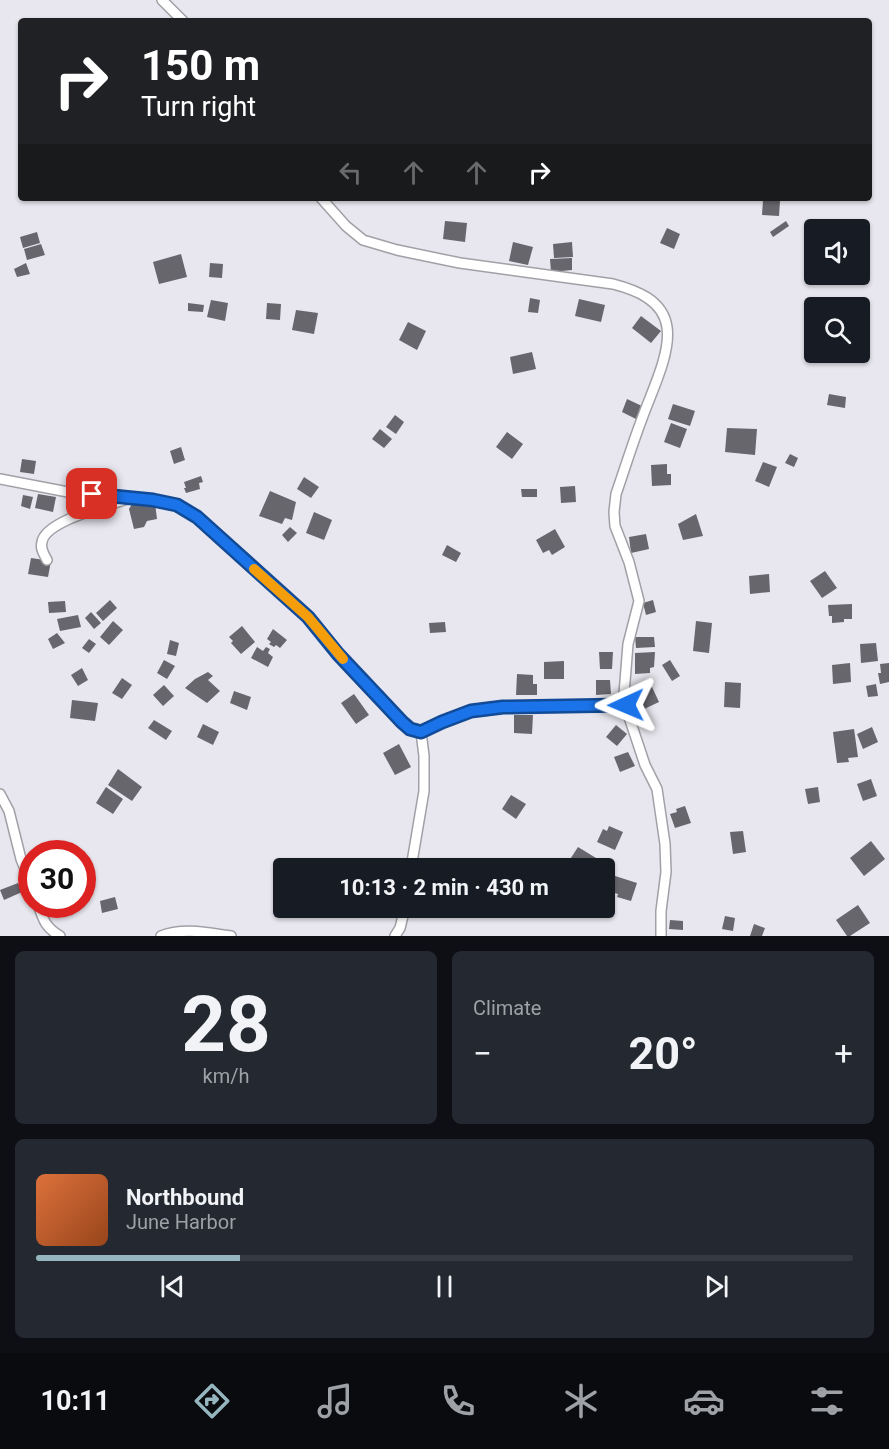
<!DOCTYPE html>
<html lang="en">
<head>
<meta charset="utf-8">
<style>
	:root { --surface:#171b24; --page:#242831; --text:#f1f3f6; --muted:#9ea1a6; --line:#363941; --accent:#95b6be }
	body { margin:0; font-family:Roboto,sans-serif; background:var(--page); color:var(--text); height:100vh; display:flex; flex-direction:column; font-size:22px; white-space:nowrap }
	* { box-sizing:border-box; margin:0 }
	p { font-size:20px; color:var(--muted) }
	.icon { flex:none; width:33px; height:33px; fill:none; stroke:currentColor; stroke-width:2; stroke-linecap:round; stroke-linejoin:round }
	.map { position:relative; height:936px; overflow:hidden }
	.drawer { display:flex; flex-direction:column; gap:15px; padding:15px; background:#0d0f14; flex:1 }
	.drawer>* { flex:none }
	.top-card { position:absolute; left:18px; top:18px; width:854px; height:183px; border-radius:6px; box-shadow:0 2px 4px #0004; background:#202124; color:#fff; overflow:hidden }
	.fabs { position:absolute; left:804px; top:219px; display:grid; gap:12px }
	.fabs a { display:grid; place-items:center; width:66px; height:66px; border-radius:6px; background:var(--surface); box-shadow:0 2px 4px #0004; font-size:30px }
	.speed { position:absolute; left:18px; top:840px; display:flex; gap:12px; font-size:30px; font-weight:700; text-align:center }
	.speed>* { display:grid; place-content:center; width:78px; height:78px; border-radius:50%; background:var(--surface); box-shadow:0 2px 4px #0004; line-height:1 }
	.speed .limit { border:9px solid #d22; background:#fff; color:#111 }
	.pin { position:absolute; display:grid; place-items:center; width:51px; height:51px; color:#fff; margin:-26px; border-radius:12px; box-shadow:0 3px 9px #0006 }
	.me { position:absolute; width:66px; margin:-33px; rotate:269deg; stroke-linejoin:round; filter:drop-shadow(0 0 4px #0008) }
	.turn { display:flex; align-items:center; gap:21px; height:126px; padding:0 24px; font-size:27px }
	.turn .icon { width:78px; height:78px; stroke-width:2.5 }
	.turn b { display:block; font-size:42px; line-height:51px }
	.lanes { display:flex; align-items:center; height:57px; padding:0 24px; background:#0003; justify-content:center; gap:30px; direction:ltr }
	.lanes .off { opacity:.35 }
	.big { font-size:45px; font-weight:700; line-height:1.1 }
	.drawer .tile { flex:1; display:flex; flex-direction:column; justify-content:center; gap:9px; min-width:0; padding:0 21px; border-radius:9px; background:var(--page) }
	.drawer .dial { align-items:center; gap:0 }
	.dial b { font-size:78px; line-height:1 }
	.song { display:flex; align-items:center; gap:18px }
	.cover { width:72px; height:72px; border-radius:9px; background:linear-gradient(135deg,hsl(20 70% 55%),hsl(20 70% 35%)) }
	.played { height:6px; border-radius:3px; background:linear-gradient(90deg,var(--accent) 25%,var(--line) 25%) }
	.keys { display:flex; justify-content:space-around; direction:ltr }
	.heat { display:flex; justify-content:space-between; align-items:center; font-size:33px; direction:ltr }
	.drawer .tiles { flex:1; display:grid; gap:15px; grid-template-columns:1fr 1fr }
	.tile:last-child { grid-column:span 2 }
	.trip { position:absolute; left:273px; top:858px; width:342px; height:60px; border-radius:6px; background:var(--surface); box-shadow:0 2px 4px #0004; font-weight:700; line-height:60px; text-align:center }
	.dock { display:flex; height:96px; justify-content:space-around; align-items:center; background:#090b0e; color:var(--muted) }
	.dock .icon { width:42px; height:42px }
	.dock .active { color:var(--accent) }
	.dock b { font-size:27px; color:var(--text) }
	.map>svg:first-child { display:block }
	.building { fill:#67666d }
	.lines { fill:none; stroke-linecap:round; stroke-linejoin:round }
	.street-casing { stroke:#a2a0a7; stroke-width:12 }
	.street { stroke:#fff; stroke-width:9 }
	.route-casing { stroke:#114b97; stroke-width:15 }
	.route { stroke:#1a73e8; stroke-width:10 }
	.slow { stroke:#f59e0b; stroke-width:10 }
</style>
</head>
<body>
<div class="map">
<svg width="889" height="936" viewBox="0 0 889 936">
	<rect width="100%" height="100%" fill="#e8e6ee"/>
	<g class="building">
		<polygon points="763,200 780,201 779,216 762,215"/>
		<polygon points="445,221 467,223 465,242 443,239"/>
		<polygon points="786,221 789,226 773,237 770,232"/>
		<polygon points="667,228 680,234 674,249 660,243"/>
		<polygon points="37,232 40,243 23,248 20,237"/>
		<polygon points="513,242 533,247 528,265 509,261"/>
		<polygon points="572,242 573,257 554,258 553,244"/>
		<polygon points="41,244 45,255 27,260 24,249"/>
		<polygon points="181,254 187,277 159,284 153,262"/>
		<polygon points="572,258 572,270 551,272 550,259"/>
		<polygon points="26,263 30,274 17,277 14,269"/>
		<polygon points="210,263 223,264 222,278 209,277"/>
		<polygon points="530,298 540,300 538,313 528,312"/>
		<polygon points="579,299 605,305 601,322 575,316"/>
		<polygon points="211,300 228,303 225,321 207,317"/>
		<polygon points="188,303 204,305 203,312 188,311"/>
		<polygon points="267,303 281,304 280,320 266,319"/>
		<polygon points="296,310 318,313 314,334 292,330"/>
		<polygon points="641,316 661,331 651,343 632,328"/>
		<polygon points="408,322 426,331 417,350 399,340"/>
		<polygon points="532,352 536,369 513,374 510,357"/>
		<polygon points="829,394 846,397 845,408 827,405"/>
		<polygon points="627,399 644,407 638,420 622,412"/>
		<polygon points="673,404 695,411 690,426 668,419"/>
		<polygon points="395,415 404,422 396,434 386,427"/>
		<polygon points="671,423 687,429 680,448 664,442"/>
		<polygon points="727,428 757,429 755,455 725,452"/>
		<polygon points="380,429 392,439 384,448 372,439"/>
		<polygon points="507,432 523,444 512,459 496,447"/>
		<polygon points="181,447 185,460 174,464 170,451"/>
		<polygon points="790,454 798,458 794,467 785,463"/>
		<polygon points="22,459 36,461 34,474 20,472"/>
		<polygon points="763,462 777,467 769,487 755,481"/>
		<polygon points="667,464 667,474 671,474 671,485 652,486 651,465"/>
		<polygon points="201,476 203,482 199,483 200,489 186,493 184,488 186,488 184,482"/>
		<polygon points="304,477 319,487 311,498 297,489"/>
		<polygon points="575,486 576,502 561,503 560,487"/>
		<polygon points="521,489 537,489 537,497 522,497"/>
		<polygon points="270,491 296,502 292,520 285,518 282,524 259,516"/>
		<polygon points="38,494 56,497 53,512 35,508"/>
		<polygon points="23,495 33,497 30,509 21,506"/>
		<polygon points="141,502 141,505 155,503 157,519 147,521 144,527 134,529 129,509 132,504"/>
		<polygon points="314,512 332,520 324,540 306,533"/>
		<polygon points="696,514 703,536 683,540 678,524"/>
		<polygon points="290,527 297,533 288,542 282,535"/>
		<polygon points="555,529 565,547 552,555 549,550 543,553 536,540"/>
		<polygon points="646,534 649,549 631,553 629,537"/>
		<polygon points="447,545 461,553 456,562 442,555"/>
		<polygon points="31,558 51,561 48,577 28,574"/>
		<polygon points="825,571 837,588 822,598 810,581"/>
		<polygon points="769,574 770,592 750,594 749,576"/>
		<polygon points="110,600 117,608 103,621 96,613"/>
		<polygon points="653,600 656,612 646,615 643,603"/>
		<polygon points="65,601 66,612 49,613 48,602"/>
		<polygon points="852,604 852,619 844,619 844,622 832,623 832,616 829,616 828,605"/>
		<polygon points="91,612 101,623 94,629 85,618"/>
		<polygon points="78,615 81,627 60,631 57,619"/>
		<polygon points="113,621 123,630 109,645 100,637"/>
		<polygon points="696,621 712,623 709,653 693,651"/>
		<polygon points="445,622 446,632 430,633 429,623"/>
		<polygon points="242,626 255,642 241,654 231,643 233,641 229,637"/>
		<polygon points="273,629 287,640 280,648 276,645 274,647 269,644 271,642 267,639"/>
		<polygon points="57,633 65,643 53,649 48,639"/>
		<polygon points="635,637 654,637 655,647 636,648"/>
		<polygon points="89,639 96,644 89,653 82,648"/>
		<polygon points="170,640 179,643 176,656 167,654"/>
		<polygon points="876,643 878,661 861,663 860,644"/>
		<polygon points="257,647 263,651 266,647 270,649 268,653 273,657 268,667 251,658"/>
		<polygon points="599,652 613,652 612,669 600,669"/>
		<polygon points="655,652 654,667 650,668 650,673 635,674 635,653"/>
		<polygon points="164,660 175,666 167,679 157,673"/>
		<polygon points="670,660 680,676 672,681 662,665"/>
		<polygon points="564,661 564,679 544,679 544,662"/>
		<polygon points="850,663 851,682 833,684 832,665"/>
		<polygon points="889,663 889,682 880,684 878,673 881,673 880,664"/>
		<polygon points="82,668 88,680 78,686 71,675"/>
		<polygon points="208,672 213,676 208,680 220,691 207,703 185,688 195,679"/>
		<polygon points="517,674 533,675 533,684 537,684 537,695 516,695"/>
		<polygon points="122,678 132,685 122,699 112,693"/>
		<polygon points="596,680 610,680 611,694 596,695"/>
		<polygon points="725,682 741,683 740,708 724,707"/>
		<polygon points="876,684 878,696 868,697 866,686"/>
		<polygon points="164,685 174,696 163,706 153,695"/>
		<polygon points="652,687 659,702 640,711 633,695"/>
		<polygon points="234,691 251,697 247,710 230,703"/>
		<polygon points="354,694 369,715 356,724 341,703"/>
		<polygon points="72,700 98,703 95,721 70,718"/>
		<polygon points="514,715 533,715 532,734 514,733"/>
		<polygon points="154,720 172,731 166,740 148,728"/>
		<polygon points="203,724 219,732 213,745 197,737"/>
		<polygon points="616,725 627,734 617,746 606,737"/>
		<polygon points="872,727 878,742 863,749 857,734"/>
		<polygon points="854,729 858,757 848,758 849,762 837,763 833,732"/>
		<polygon points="399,744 411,767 395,775 383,753"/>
		<polygon points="628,752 635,766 620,772 614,757"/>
		<polygon points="118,769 142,787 132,801 108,785"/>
		<polygon points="871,779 877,796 863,801 857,784"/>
		<polygon points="106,787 123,799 113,814 96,803"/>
		<polygon points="818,787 820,802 808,804 805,789"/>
		<polygon points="511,795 526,804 516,819 502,809"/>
		<polygon points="685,806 691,823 675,828 670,814 677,812 676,809"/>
		<polygon points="609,826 623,832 615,850 597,842 603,829 607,831"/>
		<polygon points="743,831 746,852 733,854 730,832"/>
		<polygon points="871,841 885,859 864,876 850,858"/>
		<polygon points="578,847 596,858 589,868 573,868 567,864"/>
		<polygon points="612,875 637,883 631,901 617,897 618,894 608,891"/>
		<polygon points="18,883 22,892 4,900 0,890"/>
		<polygon points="115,897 118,909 102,913 100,901"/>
		<polygon points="858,905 870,923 850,936 847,936 836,920"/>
		<polygon points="725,916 735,918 733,931 722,929"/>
		<polygon points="670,920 683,921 683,930 669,929"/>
		<polygon points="754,924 765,928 762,936 750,936"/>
	</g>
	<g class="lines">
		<g class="street-casing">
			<g id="street">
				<polyline points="162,0 183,21"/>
				<path d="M 321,198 L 346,226 L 363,240 L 397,250 L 460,263 L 613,284 C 636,290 663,300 667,327 C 671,353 652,391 643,416 C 633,442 625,468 616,494 L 614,512 L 615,526 L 629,562 L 639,601 L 628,644 L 624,694 L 625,705 L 645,765 L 657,789 L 665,844 L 666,872 L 661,911 L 661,936"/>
				<polyline points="0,479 73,493 153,500 177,505 197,517 308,617 338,654 402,722 410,729 421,732 424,756 424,791 411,868"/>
				<path d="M 47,560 C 44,554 40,549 42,542 C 45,521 107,506 127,499"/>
				<polyline points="421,732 442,722 471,711 503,707 625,705"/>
				<polyline points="0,794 9,811 21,859 32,886"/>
				<path d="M 38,904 C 43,920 46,928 60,936"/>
				<path d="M 161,936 C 183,927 209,933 231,936"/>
				<polyline points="395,936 400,928 405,908"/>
			</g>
		</g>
		<use href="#street" class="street"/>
	</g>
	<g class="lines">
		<g class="route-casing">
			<polyline id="route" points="92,494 153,500 177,505 197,517 308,617 338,654 402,722 410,729 421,732 442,722 471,711 503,707 626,705"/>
		</g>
		<use href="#route" class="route"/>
		<polyline class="slow" points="254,569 308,617 343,659"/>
	</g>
</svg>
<div class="fabs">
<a><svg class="icon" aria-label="sound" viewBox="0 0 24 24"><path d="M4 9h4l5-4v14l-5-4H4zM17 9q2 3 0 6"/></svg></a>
<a><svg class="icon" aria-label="search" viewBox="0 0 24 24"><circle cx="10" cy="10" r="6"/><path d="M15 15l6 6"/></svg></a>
</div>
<div class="speed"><div class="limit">30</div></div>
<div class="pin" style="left:92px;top:494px;background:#d93025"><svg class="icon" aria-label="arrive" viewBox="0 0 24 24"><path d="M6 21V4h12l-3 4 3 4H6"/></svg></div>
<svg class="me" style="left:626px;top:705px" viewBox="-20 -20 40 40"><path d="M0-17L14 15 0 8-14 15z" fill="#1a73e8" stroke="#fff" stroke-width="4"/></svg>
<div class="trip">10:13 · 2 min · 430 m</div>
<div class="top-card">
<div class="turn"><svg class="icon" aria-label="right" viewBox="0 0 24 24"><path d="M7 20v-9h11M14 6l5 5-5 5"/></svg><div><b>150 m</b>Turn right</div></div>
<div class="lanes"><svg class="icon off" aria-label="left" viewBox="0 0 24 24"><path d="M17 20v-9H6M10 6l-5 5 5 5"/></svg><svg class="icon off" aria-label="ahead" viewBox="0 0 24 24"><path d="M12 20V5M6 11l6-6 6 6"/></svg><svg class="icon off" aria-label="ahead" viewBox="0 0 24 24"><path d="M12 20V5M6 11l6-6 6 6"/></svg><svg class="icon" aria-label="right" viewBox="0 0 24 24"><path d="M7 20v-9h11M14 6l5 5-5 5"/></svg></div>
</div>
</div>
<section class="drawer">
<div class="tiles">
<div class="tile dial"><b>28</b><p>km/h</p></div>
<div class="tile"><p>Climate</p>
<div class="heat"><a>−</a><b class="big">20°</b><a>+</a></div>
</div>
<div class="tile">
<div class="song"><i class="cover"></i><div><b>Northbound</b><p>June Harbor</p></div></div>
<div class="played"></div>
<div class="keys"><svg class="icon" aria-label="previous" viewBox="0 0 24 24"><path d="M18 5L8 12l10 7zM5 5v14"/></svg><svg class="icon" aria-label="pause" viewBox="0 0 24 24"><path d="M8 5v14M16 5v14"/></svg><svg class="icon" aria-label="next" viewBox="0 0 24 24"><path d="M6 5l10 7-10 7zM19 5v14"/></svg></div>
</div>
</div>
</section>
<nav class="dock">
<b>10:11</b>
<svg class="icon active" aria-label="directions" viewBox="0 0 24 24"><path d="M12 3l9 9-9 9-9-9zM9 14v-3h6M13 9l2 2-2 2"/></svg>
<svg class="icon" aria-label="music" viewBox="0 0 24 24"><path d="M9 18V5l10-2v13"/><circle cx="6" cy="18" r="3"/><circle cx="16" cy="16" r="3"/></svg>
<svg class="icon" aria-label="phone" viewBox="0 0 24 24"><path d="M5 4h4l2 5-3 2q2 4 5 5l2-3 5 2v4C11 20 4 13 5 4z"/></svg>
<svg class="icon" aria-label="climate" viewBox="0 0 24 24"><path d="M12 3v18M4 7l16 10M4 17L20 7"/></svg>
<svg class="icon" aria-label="car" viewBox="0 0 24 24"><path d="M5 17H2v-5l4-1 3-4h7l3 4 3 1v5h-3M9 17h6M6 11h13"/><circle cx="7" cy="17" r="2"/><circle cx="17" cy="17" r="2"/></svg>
<svg class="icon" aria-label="filters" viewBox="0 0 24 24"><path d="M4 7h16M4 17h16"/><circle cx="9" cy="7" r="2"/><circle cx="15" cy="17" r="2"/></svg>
</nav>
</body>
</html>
